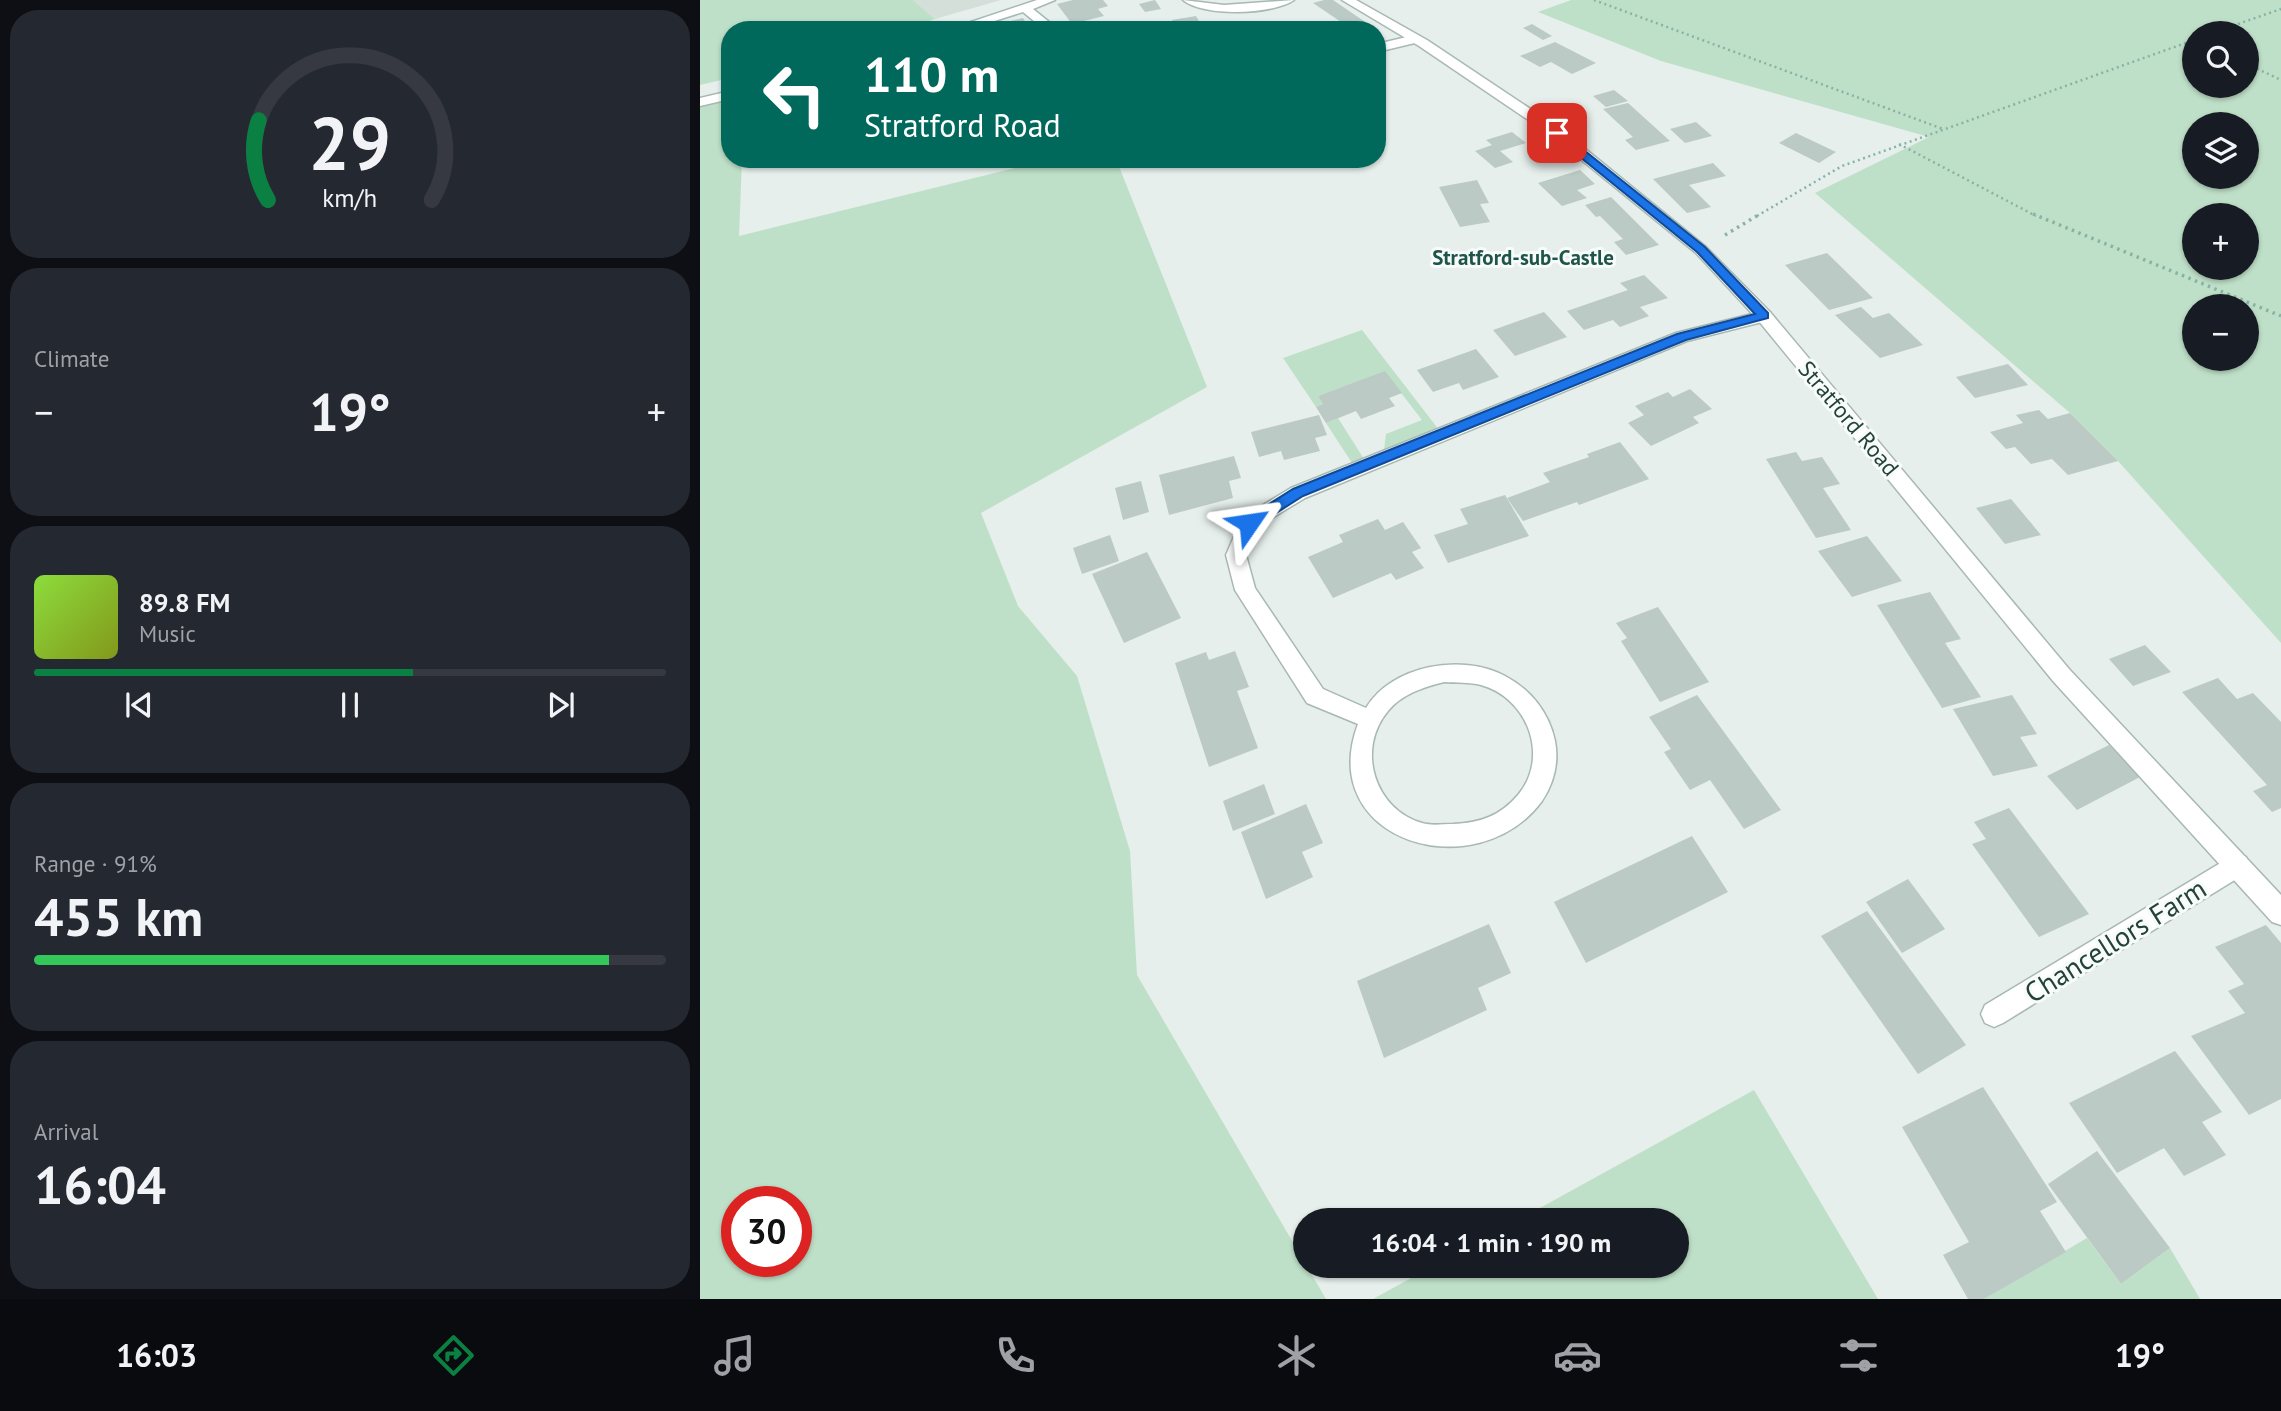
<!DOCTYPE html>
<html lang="en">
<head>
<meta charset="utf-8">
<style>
	:root { --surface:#171b24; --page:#242831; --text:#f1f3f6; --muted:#9ea1a6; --line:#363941; --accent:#0b8043 }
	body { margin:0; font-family:"PT Sans",sans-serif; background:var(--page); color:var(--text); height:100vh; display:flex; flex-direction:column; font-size:26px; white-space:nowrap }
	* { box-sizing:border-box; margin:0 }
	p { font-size:23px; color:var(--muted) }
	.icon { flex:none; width:38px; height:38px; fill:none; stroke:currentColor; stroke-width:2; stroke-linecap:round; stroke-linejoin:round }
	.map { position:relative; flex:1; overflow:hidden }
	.drawer { display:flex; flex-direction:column; gap:10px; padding:10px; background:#0d0f14; width:700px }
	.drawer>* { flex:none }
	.top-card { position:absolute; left:21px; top:21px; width:665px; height:147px; border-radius:28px; box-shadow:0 2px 5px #0004; background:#00695c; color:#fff; overflow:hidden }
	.controls { position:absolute; left:1482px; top:21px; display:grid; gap:14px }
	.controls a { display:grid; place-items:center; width:77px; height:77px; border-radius:50%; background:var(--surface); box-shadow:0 2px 5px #0004; font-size:35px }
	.speed { position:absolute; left:21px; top:1186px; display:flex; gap:14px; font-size:35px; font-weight:700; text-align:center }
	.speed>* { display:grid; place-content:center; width:91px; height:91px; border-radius:50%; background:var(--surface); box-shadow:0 2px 5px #0004; line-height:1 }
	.speed .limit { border:10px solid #d22; background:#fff; color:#111 }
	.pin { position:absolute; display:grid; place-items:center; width:60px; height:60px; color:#fff; margin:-30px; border-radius:14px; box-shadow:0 4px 10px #0006 }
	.me { position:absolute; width:77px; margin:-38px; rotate:58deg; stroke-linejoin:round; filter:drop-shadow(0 0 5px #0008) }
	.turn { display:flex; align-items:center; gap:24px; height:147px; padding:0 28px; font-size:32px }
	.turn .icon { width:91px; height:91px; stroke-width:2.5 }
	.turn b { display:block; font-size:49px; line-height:60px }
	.big { font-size:52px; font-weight:800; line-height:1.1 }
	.drawer .tile { flex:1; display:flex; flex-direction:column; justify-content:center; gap:10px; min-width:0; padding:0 24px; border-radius:28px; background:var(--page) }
	.drawer .dial { align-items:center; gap:0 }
	.dial svg { height:182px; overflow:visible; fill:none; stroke:var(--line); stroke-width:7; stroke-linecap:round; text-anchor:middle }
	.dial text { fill:var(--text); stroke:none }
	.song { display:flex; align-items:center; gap:21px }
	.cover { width:84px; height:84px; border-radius:10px; background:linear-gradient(135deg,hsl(90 70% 55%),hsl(70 70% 35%)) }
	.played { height:7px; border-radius:4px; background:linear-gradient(90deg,var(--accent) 60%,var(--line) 60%) }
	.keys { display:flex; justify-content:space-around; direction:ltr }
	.heat { display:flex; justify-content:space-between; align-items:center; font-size:38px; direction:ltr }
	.charge { height:10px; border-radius:5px; background:linear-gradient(90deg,#34c759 91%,var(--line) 0) }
	.trip { position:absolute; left:593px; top:1208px; width:396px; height:70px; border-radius:35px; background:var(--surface); box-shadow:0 2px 5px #0004; font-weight:800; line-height:70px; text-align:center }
	.menu { display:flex; height:112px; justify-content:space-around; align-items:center; background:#090b0e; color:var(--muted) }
	.menu .icon { width:49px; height:49px }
	.menu .current { color:var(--accent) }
	.menu b { font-size:32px; color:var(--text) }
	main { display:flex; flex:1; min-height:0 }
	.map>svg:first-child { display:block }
	.built { fill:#d4dfda }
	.green { fill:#bfe0c8; fill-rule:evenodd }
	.building { fill:#bbcac4 }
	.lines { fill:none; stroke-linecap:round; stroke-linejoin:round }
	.service-casing { stroke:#a8b8b2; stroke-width:3 }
	.minor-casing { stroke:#a8b8b2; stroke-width:3 }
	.tertiary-casing { stroke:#a8b8b2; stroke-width:3 }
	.path-far1 { stroke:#86b3a5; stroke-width:2.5; stroke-dasharray:2 3.5; stroke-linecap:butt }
	.path { stroke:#86b3a5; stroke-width:3.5; stroke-dasharray:2.5 4.5; stroke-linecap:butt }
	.service { fill:#fff; fill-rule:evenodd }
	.minor { fill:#fff; fill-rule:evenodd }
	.tertiary { fill:#fff; fill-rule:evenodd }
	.route { fill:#1a73e8; stroke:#114b97; stroke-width:2 }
	.labels { text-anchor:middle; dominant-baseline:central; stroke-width:6; stroke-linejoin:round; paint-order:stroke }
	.far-quarter-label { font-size:21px; font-weight:bold; fill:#1f5548; stroke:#f7fbf9 }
	.street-label { font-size:23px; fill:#24423a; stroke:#f7fbf9 }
	.near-street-label { font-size:28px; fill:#24423a; stroke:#f7fbf9 }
</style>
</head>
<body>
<main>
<section class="drawer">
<div class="tile dial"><svg viewBox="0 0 100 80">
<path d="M14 69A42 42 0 1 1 86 69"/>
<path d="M14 69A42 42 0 0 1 10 34" stroke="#0b8043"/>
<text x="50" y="56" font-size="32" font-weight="700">29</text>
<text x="50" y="72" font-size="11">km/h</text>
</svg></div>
<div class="tile"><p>Climate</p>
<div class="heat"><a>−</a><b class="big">19°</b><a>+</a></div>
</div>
<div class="tile">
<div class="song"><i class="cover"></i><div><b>89.8 FM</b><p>Music</p></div></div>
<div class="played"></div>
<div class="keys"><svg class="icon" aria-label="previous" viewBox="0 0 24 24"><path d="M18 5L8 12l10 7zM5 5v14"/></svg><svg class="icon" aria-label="pause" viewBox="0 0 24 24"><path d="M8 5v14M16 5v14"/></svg><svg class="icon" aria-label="next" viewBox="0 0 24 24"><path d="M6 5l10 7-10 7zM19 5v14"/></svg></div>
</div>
<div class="tile"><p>Range · 91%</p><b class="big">455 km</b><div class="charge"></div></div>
<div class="tile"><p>Arrival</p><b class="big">16:04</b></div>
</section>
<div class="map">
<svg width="1581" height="1299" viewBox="0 0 1581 1299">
	<rect width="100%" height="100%" fill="#e6efeb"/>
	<polygon class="built" points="213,0 301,0 235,19"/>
	<g class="green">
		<polygon points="0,0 213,0 235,19 204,30 30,30 30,78 0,85"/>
		<path d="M 871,0 L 1581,0 L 1581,643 L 1418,461 L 1370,413 L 1115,193 L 1229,137 L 961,61 L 838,12 ZM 1494,33 L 1547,33 L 1547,86 L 1494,86 ZM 1547,124 L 1547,177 L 1494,177 L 1494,124 ZM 1547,215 L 1547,268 L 1494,268 L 1494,215 ZM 1547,306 L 1547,359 L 1494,359 L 1494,306 Z"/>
		<path d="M 30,98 L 30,159 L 42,159 L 39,236 L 352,159 L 416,159 L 507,387 L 281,513 L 318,606 L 377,676 L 430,851 L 437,975 L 626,1299 L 0,1299 L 0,106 ZM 37,1202 L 96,1202 L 96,1262 L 37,1262 Z"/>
		<polygon points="662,330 739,430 684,450 686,434 722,420 685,372 618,396 623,404 616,407 583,358"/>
		<polygon points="638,418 664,459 652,463 626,423"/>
		<polygon points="1054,1090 1178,1299 673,1299 735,1265 976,1265 976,1220 818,1220"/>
		<polygon points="1387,1238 1421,1284 1470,1248 1500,1299 1284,1299"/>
	</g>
	<g class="building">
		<polygon points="373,0 403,0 408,6 398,9 404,16 372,24 357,4"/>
		<polygon points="455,0 461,9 445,12 439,4"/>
		<polygon points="624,0 633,0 674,28 638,30 647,26 613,3"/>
		<polygon points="496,16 504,30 477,30 472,20"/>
		<polygon points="323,18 330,30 278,30 278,29"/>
		<polygon points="412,21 418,30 393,30 390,25"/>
		<polygon points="832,24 852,36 843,40 823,28"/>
		<polygon points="855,42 896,63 872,74 851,62 840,67 820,56"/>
		<polygon points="914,90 928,101 906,107 893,96"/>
		<polygon points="928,103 970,141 936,150 925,140 933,137 903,109"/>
		<polygon points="996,122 1012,136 985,143 970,129"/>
		<polygon points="812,132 826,143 800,151 813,162 795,168 775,151 792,145 786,140"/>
		<polygon points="1096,133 1136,152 1119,163 1079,143"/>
		<polygon points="1013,163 1026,176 989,185 1011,207 987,213 953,179"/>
		<polygon points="880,170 895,184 877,190 887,198 862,206 838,183"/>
		<polygon points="777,180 789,203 780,204 790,222 760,227 739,187"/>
		<polygon points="911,197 959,245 926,255 914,242 923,239 900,216 896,217 885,205"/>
		<polygon points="1127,253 1173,298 1129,310 1085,265"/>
		<polygon points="944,275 968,298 940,307 949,316 920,327 913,320 884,330 867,311 928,290 920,283"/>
		<polygon points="1161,307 1173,318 1189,313 1223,345 1180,358 1135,315"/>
		<polygon points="844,312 867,337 815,356 793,330"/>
		<polygon points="776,349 799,377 763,390 759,383 733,392 717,370"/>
		<polygon points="1308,364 1328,385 1275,398 1256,377"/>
		<polygon points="685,371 702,393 689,398 695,406 661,419 656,411 626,423 616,407 623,404 618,396"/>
		<polygon points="990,389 1012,409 993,417 999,423 951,446 928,423 944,415 935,406 968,392 973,397"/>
		<polygon points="1339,410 1348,419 1370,413 1418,461 1368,475 1352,459 1331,464 1315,447 1306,449 1290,432 1323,423 1316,415"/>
		<polygon points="619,415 627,435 615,438 620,451 584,460 581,451 559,457 551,432"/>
		<polygon points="920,442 949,479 879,505 877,502 823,521 807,498 850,482 843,473 889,457 887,454"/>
		<polygon points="1096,452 1102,461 1122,457 1140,484 1123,488 1151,530 1116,538 1066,459"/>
		<polygon points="534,456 541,478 529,481 533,498 469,515 459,475"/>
		<polygon points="441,481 449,512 423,520 415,488"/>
		<polygon points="805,495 829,536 748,563 734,535 768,524 760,509"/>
		<polygon points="1311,499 1341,535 1305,544 1276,508"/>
		<polygon points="678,519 685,530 703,522 721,548 712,552 724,568 696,580 691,573 633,598 608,557 643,542 639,535"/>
		<polygon points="410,535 419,561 382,574 373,548"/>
		<polygon points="1167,536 1202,581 1152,597 1118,551"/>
		<polygon points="447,552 481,618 424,643 392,574"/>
		<polygon points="1230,592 1261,639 1245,643 1281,697 1242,708 1177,605"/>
		<polygon points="958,607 1009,682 960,702 921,641 927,638 916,623"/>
		<polygon points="1445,645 1471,672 1433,686 1409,659"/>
		<polygon points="535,651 549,687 537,691 558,748 509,767 475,663 506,652 509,660"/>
		<polygon points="1518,678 1537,699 1553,693 1581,722 1581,808 1572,812 1553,791 1567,785 1482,692"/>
		<polygon points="997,695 1081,810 1044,829 1010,780 990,790 964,752 971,749 949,717"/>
		<polygon points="1312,695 1337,734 1320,737 1338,766 1293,776 1253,709"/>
		<polygon points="1409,745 1440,777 1377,810 1347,776"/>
		<polygon points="564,784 575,814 533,831 523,801"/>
		<polygon points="606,804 623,843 602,852 613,877 566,899 541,832"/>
		<polygon points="1309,808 1389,914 1339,937 1272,844 1286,839 1274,822"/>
		<polygon points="992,836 1028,892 886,963 854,902"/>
		<polygon points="1208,879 1245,929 1202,953 1166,902"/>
		<polygon points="1167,911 1266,1045 1218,1074 1121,936"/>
		<polygon points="789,924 811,973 778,988 787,1010 684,1058 657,981"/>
		<polygon points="1566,925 1581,943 1581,1099 1549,1115 1491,1036 1545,1013 1528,991 1544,984 1515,947"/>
		<polygon points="1475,1051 1522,1112 1502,1122 1526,1155 1484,1176 1464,1148 1417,1173 1369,1103"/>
		<polygon points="1283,1087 1357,1202 1340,1211 1366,1252 1284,1299 1268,1299 1243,1255 1269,1242 1202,1127"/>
		<polygon points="1397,1151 1470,1248 1421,1284 1348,1184"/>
	</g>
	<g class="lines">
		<g class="service-casing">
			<polygon id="service" points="715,35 719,36 719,42 677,52 677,44"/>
		</g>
		<g class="minor-casing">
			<g id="minor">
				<polygon points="337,0 355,0 333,9 359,30 345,30 323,12 266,30 247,30"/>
				<path d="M 483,0 L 524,5 L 594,0 C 572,15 504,17 483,0 Z"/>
				<polygon points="30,91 30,99 0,106 0,98"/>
				<path d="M 1064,311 L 1070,312 L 1072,316 L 1070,320 L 987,341 L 605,498 L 557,527 L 546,555 L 555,588 L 623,689 L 666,708 C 692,665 762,653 805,676 C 830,689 849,712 855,741 C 859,762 854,783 842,801 C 777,889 614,842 658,724 L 607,703 L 535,590 L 526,555 L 542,518 L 591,488 L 976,333 ZM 744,682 C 756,683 769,682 781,685 C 828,698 850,757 818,795 C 800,816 780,823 753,824 C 742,824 732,826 722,823 C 674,809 656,749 688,711 C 702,694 724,687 744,682 Z"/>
				<polygon points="1537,853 1546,857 1549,865 1546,873 1303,1023 1294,1027 1285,1023 1281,1014 1285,1005"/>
			</g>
		</g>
		<g class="tertiary-casing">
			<polygon id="tertiary" points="642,0 656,0 727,40 862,130 1006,247 1070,312 1369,669 1581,895 1581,925 1572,922 1353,681 1058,320 996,253 852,136 719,46"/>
		</g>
		<g class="path-far1">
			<polyline points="894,0 1243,129"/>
			<polyline points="1512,33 1581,9"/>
			<polyline points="1547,64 1581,80"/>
			<polyline points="1199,144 1336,216"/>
			<polyline points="1057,216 1142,166 1494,40"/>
		</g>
		<g class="path">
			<polyline points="1333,214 1581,316"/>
			<polyline points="1025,235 1060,214"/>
		</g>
		<use href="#service" class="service"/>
		<use href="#minor" class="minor"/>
		<use href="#tertiary" class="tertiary"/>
	</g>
	<polygon class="route" points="853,131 860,131 1005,247 1068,313 1068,318 986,340 603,496 554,527 544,527 542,523 544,520 593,489 977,334 1055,314 997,252 853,135"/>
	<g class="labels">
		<g class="far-quarter-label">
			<text x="823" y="257">Stratford-sub-Castle</text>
		</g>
		<g class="street-label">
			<text transform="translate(1149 418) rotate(50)">Stratford Road</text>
		</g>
		<g class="near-street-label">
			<text transform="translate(1415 940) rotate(-32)">Chancellors Farm</text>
		</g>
	</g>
</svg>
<div class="controls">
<a><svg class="icon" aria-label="search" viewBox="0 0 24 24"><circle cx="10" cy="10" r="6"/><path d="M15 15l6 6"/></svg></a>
<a><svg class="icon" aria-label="layers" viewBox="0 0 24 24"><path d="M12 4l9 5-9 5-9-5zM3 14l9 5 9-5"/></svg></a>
<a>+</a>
<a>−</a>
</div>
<div class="speed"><div class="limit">30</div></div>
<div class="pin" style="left:857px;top:133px;background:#d93025"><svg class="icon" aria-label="arrive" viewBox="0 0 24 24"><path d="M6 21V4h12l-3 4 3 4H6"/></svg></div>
<svg class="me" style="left:549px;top:523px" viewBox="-20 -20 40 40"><path d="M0-17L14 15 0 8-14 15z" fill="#1a73e8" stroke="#fff" stroke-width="4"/></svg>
<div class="trip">16:04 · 1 min · 190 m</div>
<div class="top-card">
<div class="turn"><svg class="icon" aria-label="left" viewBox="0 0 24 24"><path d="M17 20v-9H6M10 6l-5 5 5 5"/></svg><div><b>110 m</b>Stratford Road</div></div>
</div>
</div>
</main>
<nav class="menu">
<b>16:03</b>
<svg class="icon current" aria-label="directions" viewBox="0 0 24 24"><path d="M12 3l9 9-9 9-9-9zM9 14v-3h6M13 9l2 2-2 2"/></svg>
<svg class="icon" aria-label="music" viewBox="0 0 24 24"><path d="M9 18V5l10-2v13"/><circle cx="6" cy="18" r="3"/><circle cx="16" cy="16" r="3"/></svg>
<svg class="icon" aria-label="phone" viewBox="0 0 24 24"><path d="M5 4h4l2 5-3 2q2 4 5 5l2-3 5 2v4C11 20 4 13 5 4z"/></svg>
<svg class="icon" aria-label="climate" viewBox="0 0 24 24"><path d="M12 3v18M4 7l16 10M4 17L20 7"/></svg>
<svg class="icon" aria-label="car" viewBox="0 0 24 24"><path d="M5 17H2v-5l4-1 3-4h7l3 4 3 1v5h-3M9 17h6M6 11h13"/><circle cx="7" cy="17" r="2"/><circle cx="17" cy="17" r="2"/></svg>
<svg class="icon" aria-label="filters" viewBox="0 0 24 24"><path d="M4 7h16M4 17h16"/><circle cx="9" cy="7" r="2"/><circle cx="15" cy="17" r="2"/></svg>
<b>19°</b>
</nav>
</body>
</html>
